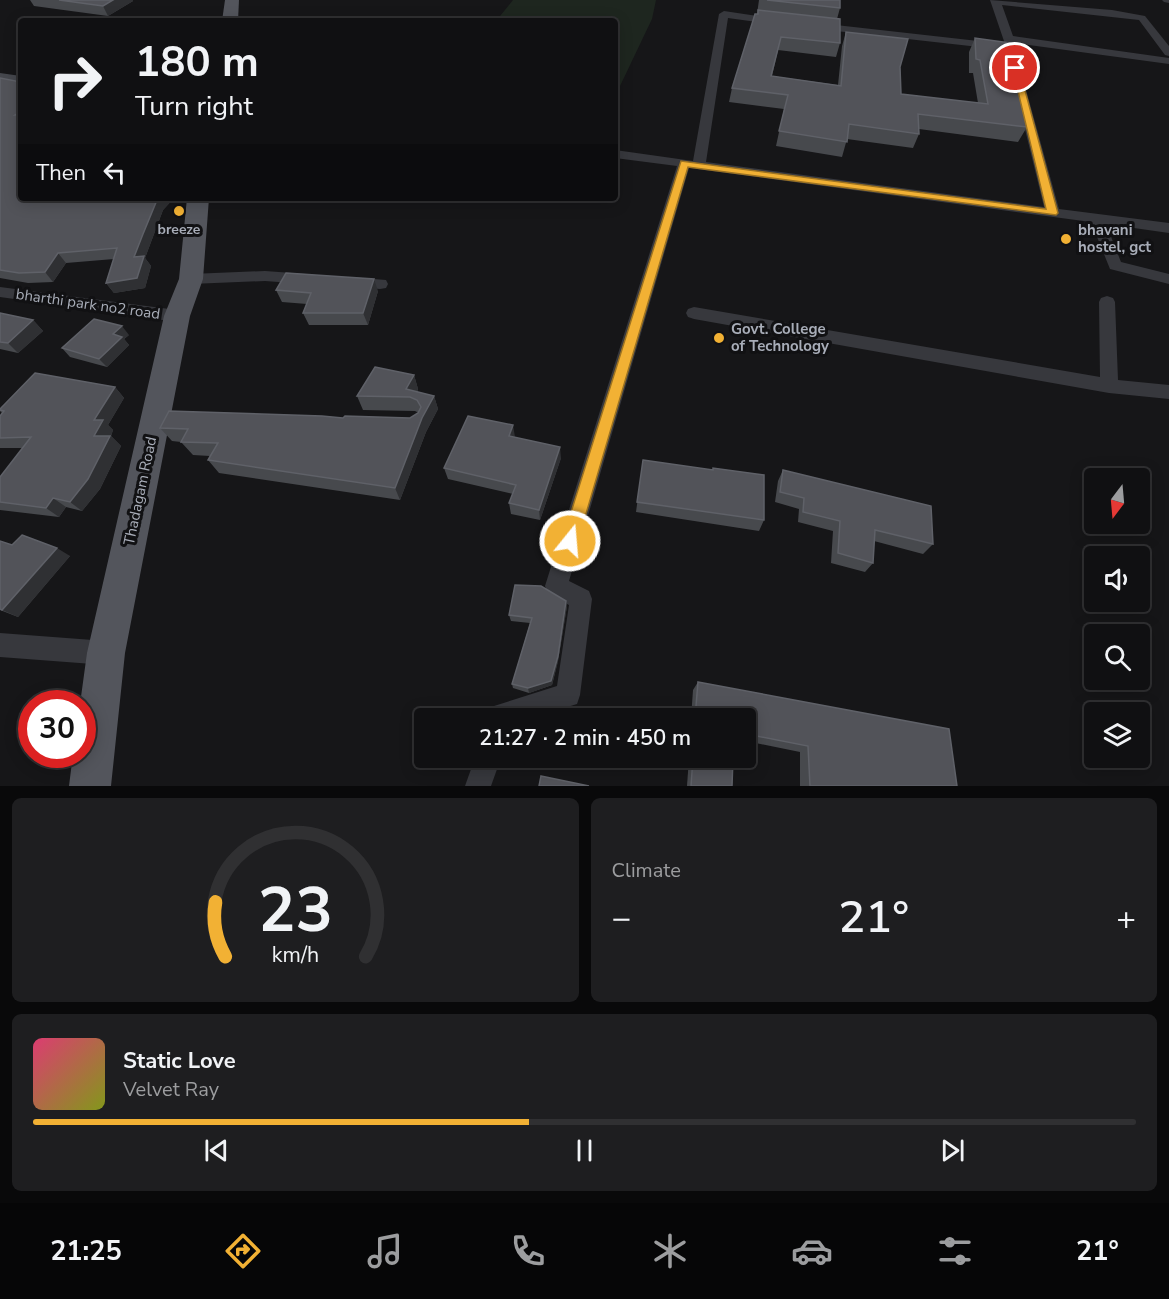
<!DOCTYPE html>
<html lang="en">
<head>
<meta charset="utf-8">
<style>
	:root { --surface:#101012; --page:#1e1e20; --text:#f1f3f6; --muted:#9c9d9f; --line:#303032; --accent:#f2b134 }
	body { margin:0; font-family:"Nunito Sans",sans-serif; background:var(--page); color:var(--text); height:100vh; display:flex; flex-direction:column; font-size:22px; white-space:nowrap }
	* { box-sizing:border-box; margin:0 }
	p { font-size:20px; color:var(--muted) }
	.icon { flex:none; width:33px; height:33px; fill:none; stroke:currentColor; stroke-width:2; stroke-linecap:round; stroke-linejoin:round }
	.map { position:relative; height:786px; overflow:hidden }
	.panel { display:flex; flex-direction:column; gap:12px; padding:12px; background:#09090a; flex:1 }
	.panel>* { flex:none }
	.top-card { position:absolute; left:18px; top:18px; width:600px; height:183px; border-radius:6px; box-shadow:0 3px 15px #0003,0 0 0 2px var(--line); background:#101012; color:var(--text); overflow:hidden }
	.needle { width:39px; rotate:196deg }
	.tools { position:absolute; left:1084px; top:468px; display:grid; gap:12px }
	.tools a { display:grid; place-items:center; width:66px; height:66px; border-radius:6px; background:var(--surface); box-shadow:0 3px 15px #0003,0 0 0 2px var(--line); font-size:30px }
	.speed { position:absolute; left:18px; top:690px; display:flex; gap:12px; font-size:30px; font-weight:700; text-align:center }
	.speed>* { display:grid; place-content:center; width:78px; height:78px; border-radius:50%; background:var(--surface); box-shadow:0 3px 15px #0003,0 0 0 2px var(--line); line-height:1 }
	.speed .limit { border:9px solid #d22; background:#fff; color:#111 }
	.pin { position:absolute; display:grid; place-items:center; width:51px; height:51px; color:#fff; margin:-26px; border:3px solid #fff; border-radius:50%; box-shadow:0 2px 6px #0007 }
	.me { position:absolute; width:66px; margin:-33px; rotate:17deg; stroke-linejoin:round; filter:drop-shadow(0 0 4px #0008) }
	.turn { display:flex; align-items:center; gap:21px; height:126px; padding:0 18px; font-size:27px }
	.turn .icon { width:78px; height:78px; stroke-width:2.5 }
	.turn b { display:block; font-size:42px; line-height:51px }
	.then { display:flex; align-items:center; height:57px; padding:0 18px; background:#0003; gap:12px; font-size:22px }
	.big { font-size:45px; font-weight:600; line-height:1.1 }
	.panel .card { flex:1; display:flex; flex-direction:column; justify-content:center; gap:9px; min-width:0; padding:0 21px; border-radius:9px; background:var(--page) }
	.panel .dial { align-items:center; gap:0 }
	.dial svg { height:156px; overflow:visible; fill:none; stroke:var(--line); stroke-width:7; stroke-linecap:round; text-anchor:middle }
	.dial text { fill:var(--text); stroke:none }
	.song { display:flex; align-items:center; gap:18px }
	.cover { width:72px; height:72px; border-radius:9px; background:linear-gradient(135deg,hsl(340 70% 55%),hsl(70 70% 35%)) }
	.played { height:6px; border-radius:3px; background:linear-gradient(90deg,var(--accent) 45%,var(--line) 45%) }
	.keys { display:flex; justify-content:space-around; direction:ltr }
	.heat { display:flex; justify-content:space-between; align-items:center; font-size:33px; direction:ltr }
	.panel .tiles { flex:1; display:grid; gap:12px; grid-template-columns:1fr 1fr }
	.card:last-child { grid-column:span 2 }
	.trip { position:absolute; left:414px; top:708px; width:342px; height:60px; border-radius:6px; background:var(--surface); box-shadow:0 3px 15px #0003,0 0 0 2px var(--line); font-weight:600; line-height:60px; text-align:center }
	.tab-bar { display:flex; height:96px; justify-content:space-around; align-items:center; background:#060607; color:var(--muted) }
	.tab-bar .icon { width:42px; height:42px }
	.tab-bar .current { color:var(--accent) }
	.tab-bar b { font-size:27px; color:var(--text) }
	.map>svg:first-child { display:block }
	.green { fill:#1e261f }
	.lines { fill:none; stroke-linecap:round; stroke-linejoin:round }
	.minor { fill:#37383d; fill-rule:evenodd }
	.secondary { fill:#45474d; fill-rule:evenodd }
	.primary { fill:#53555c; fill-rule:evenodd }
	.wall { fill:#47494d }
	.shaded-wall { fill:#2f3033 }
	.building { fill:#525359; stroke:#5f6168; stroke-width:1.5 }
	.route { fill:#f2b134; stroke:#9d7322; stroke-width:1.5 }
	.poi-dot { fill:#f2b134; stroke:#111113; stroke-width:2 }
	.labels { text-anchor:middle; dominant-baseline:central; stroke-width:6; stroke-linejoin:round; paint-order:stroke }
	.far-poi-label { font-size:14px; font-weight:bold; fill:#a8adb8; stroke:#111113 }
	.poi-label { font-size:15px; font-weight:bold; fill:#a8adb8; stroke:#111113; text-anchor:start }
	.street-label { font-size:15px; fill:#a8adb8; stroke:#111113 }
</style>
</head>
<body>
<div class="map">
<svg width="1169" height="786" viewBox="0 0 1169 786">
	<rect width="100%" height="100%" fill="#161618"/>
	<polygon class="green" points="513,0 656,0 652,19 620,86 615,90 615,21 496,21"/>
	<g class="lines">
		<g class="minor">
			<path d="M 990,0 L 1112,10 L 1145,16 L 1169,46 L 1169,56 L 1165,55 L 1139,20 L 1002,5 L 1013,36 L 1169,58 L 1169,64 L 1015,43 C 1019,53 1014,55 1020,68 L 1059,209 L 1169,223 L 1169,233 L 1106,224 L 1121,262 L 1169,274 L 1169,284 L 1110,269 L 1091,222 L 689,168 L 569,581 L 589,591 L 592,599 L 580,695 L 577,704 L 532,718 L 489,718 L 494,706 L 557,686 L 569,605 L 548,594 L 545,586 L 677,166 L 615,158 L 615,150 L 693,161 L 719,14 L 724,11 L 778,19 L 783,22 L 778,25 L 728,18 L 706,162 L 1044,207 L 1010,68 L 1005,58 L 1006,50 L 818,29 L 813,26 L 818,23 L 1005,44 Z"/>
			<polygon points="1162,0 1169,0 1169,3 1164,2"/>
			<polygon points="265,271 306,274 311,275 314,279 311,283 306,284 265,281 191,284 186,283 183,279 186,275 191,274"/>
			<polygon points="351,277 386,280 388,284 386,288 380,289 345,286 343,282 345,278"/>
			<polygon points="0,287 177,310 183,312 185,316 183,320 177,322 0,297"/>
			<polygon points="1107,296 1113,298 1115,302 1118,380 1169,385 1169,399 1109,393 694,319 688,317 686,313 688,309 694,307 1100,377 1099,302 1101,298"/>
			<polygon points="0,633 106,641 114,645 118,653 114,661 106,665 0,657"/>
			<polygon points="475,758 501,758 491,786 465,786"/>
		</g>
		<polygon class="secondary" points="0,73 21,76 21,86 0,83"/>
		<g class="primary">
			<polygon points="225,0 239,0 238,21 222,21"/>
			<polygon points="187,198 209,198 203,279 190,316 125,653 111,786 69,786 73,754 82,754 82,704 80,704 87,653 164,316 179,279"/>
		</g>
	</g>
	<g class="wall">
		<polygon points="30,0 133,0 133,1 108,16 34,6"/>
		<polygon points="759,0 840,0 840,8 837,19 840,43 836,57 778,50 772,76 838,85 842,46 846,32 900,67 901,94 978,103 973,73 969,73 969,52 975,38 1027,127 1018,142 919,129 919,134 913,148 847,139 842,157 776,146 784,109 729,102 732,88 757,14"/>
		<polygon points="0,78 21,198 174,198 163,210 145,258 151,266 145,288 114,293 106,283 114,259 66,263 53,282 28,283 0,278"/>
		<polygon points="276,290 378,291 368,325 309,325 303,313 307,304 282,302"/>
		<polygon points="0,313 33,320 43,331 18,353 0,349"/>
		<polygon points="129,335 124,339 129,345 107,367 70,357 62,348"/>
		<polygon points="414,375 418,389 417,392 434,396 438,409 426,432 400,500 219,473 208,460 210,456 193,455 181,442 172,441 160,428 343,418 410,418 419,413 415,411 363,410 357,396"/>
		<polygon points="115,387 124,398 108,425 113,430 111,436 121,446 100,489 82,511 66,507 59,517 0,510 0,477 23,448 0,448 0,416 2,413 0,411 0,409"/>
		<polygon points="515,437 561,458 540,520 511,514 509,503 513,494 448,479 444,468"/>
		<polygon points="643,460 713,470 713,468 764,520 759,531 636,512"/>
		<polygon points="783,470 933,544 923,554 874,541 873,563 865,572 831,563 833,531 798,522 799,509 775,502 778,481"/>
		<polygon points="0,541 12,545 70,556 18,617 0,610"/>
		<polygon points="566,601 567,606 558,661 552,685 529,693 513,688 512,684 530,623 511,621 509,615"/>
		<polygon points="698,682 957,786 800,786 800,752 746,741 746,718 691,718 693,690"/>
		<polygon points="689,758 733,758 732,786 687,786"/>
	</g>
	<g class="shaded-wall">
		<polygon points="113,0 133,0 133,1 108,16 103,6"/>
		<polygon points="159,198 174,198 163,210 145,258 151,266 145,288 114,293 106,283 134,257 143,234 157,200"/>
		<polygon points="58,253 66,263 53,282 45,272"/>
		<polygon points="374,279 378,291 368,325 363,313"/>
		<polygon points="33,320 43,331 18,353 8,343"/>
		<polygon points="122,326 129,335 124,339 129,345 107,367 99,359 113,334"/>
		<polygon points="414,375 418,389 413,399 406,389"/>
		<polygon points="115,387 124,398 108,425 113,430 111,436 121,446 100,489 82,511 70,502 94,436 94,420"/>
		<polygon points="434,396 438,409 426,432 400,500 395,488 422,418"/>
		<polygon points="513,425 515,437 509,436"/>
		<polygon points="560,447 561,458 540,520 539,510"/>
		<polygon points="53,498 66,507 59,517 46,508"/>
		<polygon points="57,548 70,556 18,617 2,610"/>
		<polygon points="566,601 567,606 558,661 552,685 529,693 528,688"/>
	</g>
	<g class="building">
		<polygon points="59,0 113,0 103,6"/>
		<polygon points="767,0 840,0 840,8"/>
		<polygon points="758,10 840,19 840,43 781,37 771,76 841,86 846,32 908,39 900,67 901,94 988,104 980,60 976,59 975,38 1010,43 1018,66 1027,127 918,114 919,134 849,124 847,142 779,131 788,95 732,88 755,14 758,14"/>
		<polygon points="0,78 21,82 21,111 15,115 21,115 21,198 159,198 157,200 143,234 134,257 144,256 137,278 106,283 117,248 58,253 45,272 19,273 0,270"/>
		<polygon points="286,273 374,279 363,313 303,313 311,293 276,290"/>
		<polygon points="0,313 33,320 8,343 0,342"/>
		<polygon points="94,319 122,326 113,334 122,337 99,359 62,348"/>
		<polygon points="375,367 414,375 406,389 434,396 422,418 395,488 208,460 218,443 181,442 188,429 160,428 169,411 322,416 343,418 345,416 410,418 418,413 421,407 417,400 410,397 357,396"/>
		<polygon points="35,373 115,387 94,420 103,420 94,436 110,436 88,479 70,502 53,498 46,508 0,502 0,477 31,437 0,438 0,416 4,411 0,410 0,409"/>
		<polygon points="468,416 513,425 509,436 560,447 539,510 509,503 516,485 444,468"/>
		<polygon points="643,460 713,470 713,468 764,475 764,520 637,502"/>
		<polygon points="783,470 931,506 933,544 875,530 873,563 838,553 840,521 803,512 804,498 780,492"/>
		<polygon points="22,535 57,548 2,610 0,609 0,541 12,545"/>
		<polygon points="515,585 541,586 566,601 558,656 551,681 528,688 512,684 532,618 509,615"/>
		<polygon points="698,682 949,729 957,786 810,786 808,746 746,734 746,718 695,718"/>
		<polygon points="693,758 733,758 732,786 691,786"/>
		<polygon points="541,776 589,786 539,786"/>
	</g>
	<polygon class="route" points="1012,66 1019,68 1058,213 1056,215 688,167 578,541 575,546 570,549 564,546 562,541 681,161 1046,209"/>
	<g class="poi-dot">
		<circle cx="179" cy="211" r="6"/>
		<circle cx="1066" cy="239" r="6"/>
		<circle cx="719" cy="338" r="6"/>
	</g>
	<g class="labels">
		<g class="far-poi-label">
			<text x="179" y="229">breeze</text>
		</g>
		<g class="poi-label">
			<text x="1078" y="230">bhavani<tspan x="1078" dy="17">hostel, gct</tspan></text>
			<text x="731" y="329">Govt. College<tspan x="731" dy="17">of Technology</tspan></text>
		</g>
		<g class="street-label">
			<text transform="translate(88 304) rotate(8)">bharthi park no2 road</text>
			<text transform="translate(140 491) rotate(-78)">Thadagam Road</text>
		</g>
	</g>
</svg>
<div class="tools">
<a><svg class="needle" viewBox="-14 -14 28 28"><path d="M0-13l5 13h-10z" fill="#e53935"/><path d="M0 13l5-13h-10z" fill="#9c9d9f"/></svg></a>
<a><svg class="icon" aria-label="sound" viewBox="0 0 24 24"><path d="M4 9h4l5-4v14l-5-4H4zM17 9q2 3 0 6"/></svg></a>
<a><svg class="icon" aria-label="search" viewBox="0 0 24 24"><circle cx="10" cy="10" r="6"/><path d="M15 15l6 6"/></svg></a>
<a><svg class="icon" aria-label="layers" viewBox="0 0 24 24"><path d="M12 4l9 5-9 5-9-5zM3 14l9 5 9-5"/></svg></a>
</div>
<div class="speed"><div class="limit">30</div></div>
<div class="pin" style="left:1015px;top:68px;background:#d93025"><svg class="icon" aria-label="arrive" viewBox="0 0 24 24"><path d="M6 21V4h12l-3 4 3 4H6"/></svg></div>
<svg class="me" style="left:570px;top:541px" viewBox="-20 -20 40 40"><circle r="17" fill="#f2b134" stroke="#fff" stroke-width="3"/><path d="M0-11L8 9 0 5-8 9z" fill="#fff"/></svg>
<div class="trip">21:27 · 2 min · 450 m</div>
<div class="top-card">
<div class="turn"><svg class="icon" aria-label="right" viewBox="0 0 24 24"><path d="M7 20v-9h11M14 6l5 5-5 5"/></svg><div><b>180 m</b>Turn right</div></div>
<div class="then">Then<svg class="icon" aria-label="left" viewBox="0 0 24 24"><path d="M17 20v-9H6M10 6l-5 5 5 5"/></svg></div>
</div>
</div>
<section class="panel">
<div class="tiles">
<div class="card dial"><svg viewBox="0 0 100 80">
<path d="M14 69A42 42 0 1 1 86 69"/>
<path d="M14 69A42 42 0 0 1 9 41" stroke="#f2b134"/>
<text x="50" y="56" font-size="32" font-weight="700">23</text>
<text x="50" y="72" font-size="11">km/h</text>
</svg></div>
<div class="card"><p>Climate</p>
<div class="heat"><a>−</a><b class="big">21°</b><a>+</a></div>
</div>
<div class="card">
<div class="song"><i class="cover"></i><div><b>Static Love</b><p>Velvet Ray</p></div></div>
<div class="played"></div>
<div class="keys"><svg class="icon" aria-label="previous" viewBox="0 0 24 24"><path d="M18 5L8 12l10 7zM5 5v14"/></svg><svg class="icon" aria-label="pause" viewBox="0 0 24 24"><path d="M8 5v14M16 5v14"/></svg><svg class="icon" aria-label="next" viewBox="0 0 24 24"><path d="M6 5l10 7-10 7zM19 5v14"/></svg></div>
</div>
</div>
</section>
<nav class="tab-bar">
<b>21:25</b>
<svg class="icon current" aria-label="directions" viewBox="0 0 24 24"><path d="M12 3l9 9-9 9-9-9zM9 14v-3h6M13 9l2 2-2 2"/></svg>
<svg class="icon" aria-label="music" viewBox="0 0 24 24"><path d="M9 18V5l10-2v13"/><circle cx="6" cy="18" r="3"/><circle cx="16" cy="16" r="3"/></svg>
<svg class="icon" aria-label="phone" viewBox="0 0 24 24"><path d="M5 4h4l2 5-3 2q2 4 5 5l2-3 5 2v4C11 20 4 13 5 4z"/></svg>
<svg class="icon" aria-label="climate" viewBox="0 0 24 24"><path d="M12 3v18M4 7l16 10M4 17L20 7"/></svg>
<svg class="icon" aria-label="car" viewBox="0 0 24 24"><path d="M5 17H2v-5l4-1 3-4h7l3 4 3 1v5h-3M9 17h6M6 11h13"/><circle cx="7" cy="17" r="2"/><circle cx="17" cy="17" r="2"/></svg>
<svg class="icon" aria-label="filters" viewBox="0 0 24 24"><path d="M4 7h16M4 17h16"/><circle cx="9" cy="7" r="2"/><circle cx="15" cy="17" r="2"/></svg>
<b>21°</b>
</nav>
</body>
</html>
